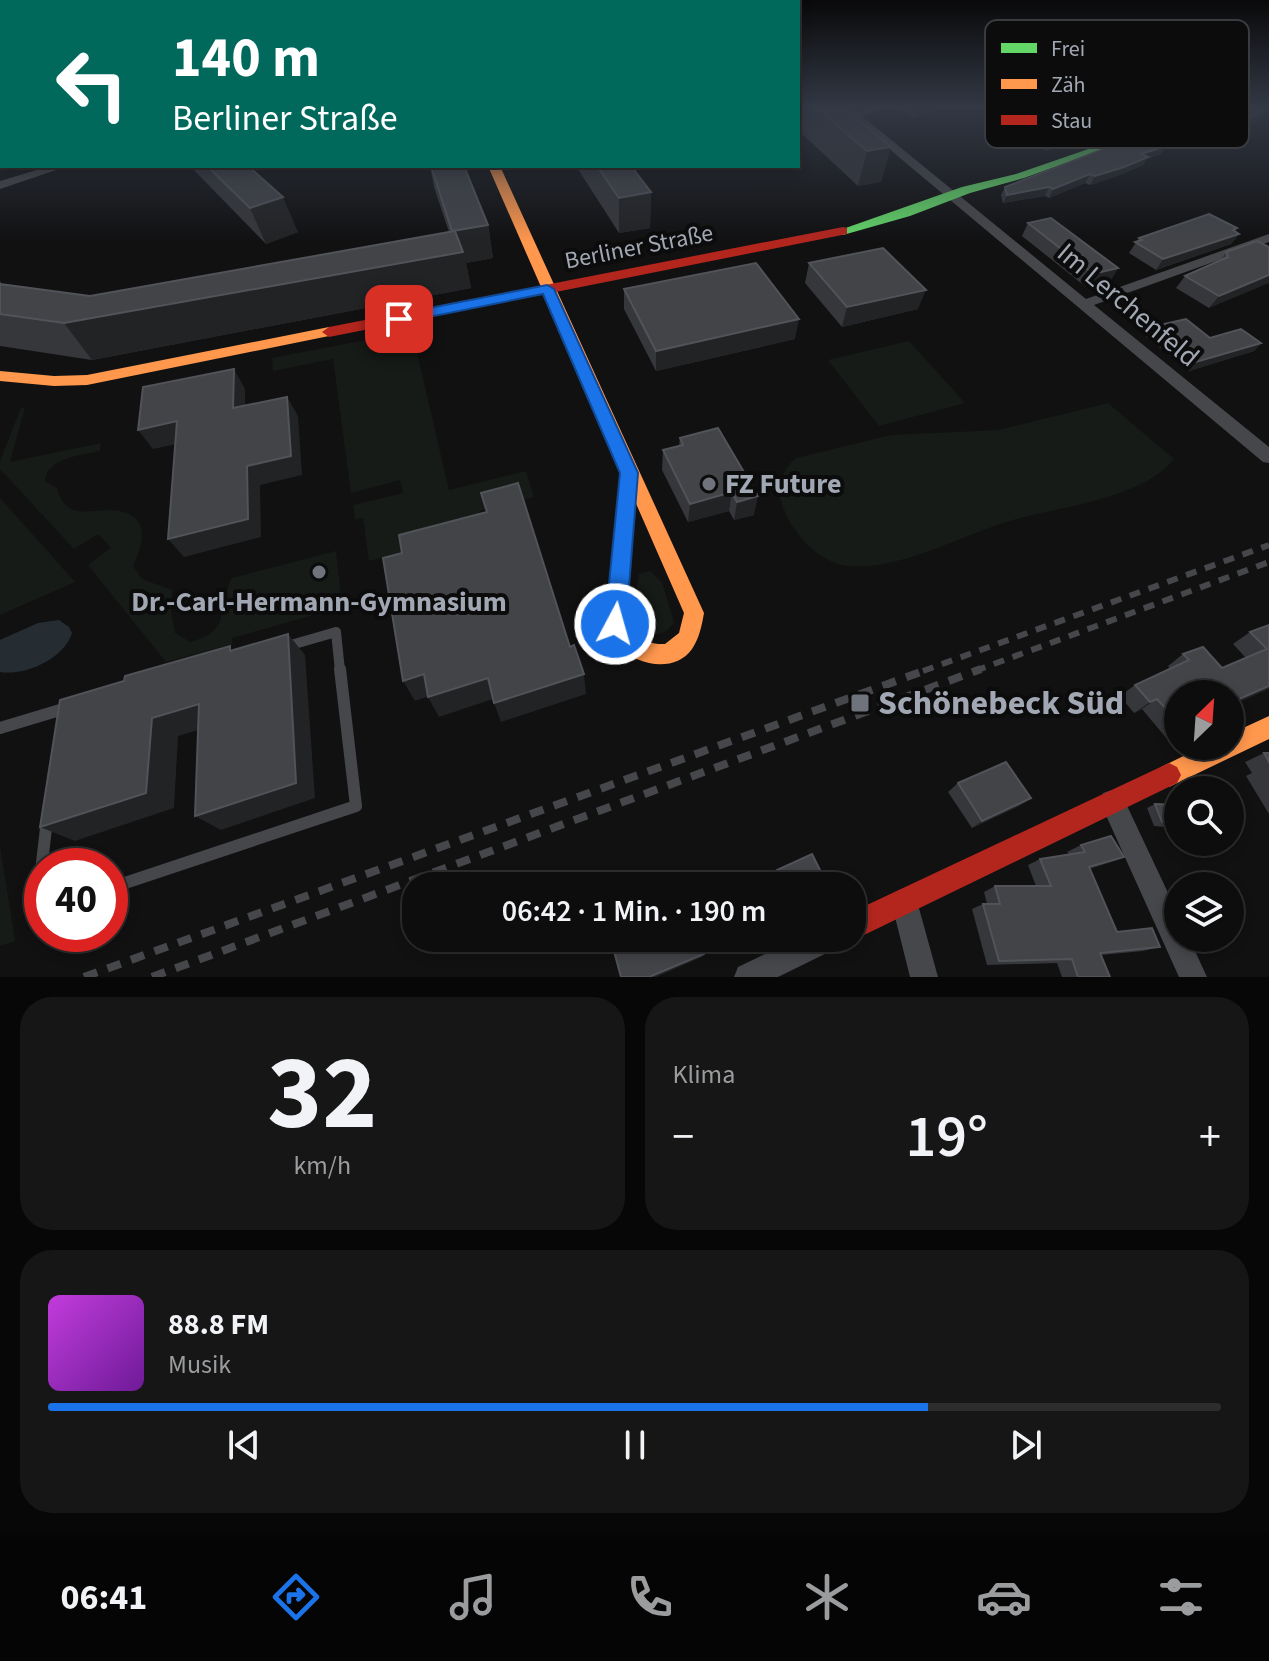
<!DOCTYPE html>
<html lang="de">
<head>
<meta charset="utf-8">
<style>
	:root { --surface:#0d0d0e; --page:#161617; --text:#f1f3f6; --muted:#9a9c9e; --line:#2d2d2e; --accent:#1a73e8 }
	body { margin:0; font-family:"Source Sans 3",sans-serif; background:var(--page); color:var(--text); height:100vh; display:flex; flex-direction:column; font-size:30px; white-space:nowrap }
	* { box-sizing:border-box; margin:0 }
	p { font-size:26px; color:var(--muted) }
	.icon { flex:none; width:44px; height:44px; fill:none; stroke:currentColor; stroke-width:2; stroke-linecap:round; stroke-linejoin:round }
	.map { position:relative; height:977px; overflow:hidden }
	.sheet { display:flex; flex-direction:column; gap:20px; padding:20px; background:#070708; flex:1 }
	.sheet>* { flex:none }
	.hud { position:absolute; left:0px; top:0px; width:800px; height:168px; box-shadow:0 4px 12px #0003,0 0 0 2px var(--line); background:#00695c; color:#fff; overflow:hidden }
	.needle { width:52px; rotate:25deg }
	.buttons { position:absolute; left:1164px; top:680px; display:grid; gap:16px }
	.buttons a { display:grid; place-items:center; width:80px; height:80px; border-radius:50%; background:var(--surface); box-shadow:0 4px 12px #0003,0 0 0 2px var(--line); font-size:40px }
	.speed { position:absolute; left:24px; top:848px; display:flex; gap:16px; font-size:40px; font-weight:700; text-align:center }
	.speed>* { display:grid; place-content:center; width:104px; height:104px; border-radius:50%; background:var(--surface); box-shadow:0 4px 12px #0003,0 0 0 2px var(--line); line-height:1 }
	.speed .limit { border:12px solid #d22; background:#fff; color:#111 }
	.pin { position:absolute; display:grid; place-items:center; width:68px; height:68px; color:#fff; margin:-34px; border-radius:16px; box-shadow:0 4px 12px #0006 }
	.me { position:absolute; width:88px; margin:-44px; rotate:6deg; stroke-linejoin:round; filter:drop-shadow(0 0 6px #0008) }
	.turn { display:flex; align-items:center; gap:28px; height:168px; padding:0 40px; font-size:36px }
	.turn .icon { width:104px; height:104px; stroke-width:2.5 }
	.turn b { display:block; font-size:56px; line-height:68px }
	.big { font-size:60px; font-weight:600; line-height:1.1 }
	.sheet .widget { flex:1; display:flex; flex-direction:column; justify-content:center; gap:12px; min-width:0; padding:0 28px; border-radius:32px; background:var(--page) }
	.sheet .dial { align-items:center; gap:0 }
	.dial b { font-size:104px; line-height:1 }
	.song { display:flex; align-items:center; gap:24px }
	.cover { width:96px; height:96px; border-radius:12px; background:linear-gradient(135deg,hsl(290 70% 55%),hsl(280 70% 35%)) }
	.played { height:8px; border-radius:4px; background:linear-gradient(90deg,var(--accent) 75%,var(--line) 75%) }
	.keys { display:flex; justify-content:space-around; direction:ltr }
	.heat { display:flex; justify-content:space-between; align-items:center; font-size:44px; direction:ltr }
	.sheet .tiles { flex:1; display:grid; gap:20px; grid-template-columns:1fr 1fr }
	.widget:last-child { grid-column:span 2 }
	.trip { position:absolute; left:402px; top:872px; width:464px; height:80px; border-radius:32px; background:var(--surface); box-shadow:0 4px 12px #0003,0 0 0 2px var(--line); font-weight:600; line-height:80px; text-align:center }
	.tab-bar { display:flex; height:128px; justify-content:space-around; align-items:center; background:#050506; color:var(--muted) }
	.tab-bar .icon { width:56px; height:56px }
	.tab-bar .on { color:var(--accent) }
	.tab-bar b { font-size:36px; color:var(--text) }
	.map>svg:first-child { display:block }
	.green { fill:#161b17 }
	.water { fill:#262d32 }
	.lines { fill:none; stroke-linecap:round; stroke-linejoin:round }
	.lane-far1 { stroke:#46474a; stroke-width:10 }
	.lane { stroke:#46474a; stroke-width:12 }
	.street { fill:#46474a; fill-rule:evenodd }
	.fast { fill:#63d668; fill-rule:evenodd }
	.slow { fill:#ff974d; fill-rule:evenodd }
	.jam { fill:#b3261e; fill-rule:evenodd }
	.rail-far1 { stroke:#46474a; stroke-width:6; stroke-dasharray:11 9; stroke-linecap:butt }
	.rail { stroke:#46474a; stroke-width:8; stroke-dasharray:14 11; stroke-linecap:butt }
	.wall { fill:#36373b }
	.shaded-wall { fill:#222325 }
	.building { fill:#424448; stroke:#515359; stroke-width:2 }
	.route { fill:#1a73e8; stroke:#114b97; stroke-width:2 }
	.poi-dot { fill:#6f737b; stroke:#0c0c0d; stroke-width:3 }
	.labels { text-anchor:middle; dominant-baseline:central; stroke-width:8; stroke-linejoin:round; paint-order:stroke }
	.far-street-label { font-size:24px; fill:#a2a8b3; stroke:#0c0c0d }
	.street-label { font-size:28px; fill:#a2a8b3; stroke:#0c0c0d }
	.poi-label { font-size:28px; font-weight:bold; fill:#a2a8b3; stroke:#0c0c0d; text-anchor:start }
	.near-poi-label { font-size:34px; font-weight:bold; fill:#a2a8b3; stroke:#0c0c0d; text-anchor:start }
	.key { fill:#0c0c0d; stroke:#393b3f; stroke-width:2 }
	.key-label { font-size:22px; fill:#a2a8b3 }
</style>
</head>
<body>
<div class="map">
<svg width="1269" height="977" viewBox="0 0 1269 977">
	<rect width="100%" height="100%" fill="#111112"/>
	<g class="green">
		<polygon points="412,331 449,490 526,471 534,497 480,511 473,532 369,561 363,518 355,519 353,505 403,493 400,480 351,493 333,359 273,371 272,358"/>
		<polygon points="909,341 965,403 879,426 828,360"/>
		<path d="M 1108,403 L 1174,459 C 1140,502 1049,507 1000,524 C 952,540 899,570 848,566 C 819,563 792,533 783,507 C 776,489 781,471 796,458 L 891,435 L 999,430 Z"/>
		<path d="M 25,407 L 10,462 L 101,443 L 100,451 C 82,455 46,458 45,481 L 57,488 C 67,525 93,506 120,511 C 151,517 143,545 133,566 L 142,579 L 172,590 L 171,612 L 175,633 L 190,642 C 234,630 215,610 232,578 L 336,551 L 342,607 L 232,638 L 232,644 L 166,662 L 88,565 L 111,548 L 98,534 L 74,549 L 0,469 L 0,461 L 21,408 Z"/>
		<polygon points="0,498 75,582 0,615"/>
		<path d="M 650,571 L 662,582 L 674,622 C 665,637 653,636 638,631 L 632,617 L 639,574 Z"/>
		<polygon points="0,846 15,941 0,946"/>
	</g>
	<path class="water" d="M 59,620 L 69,627 L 72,633 C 64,659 25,676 0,672 L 0,640 L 38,623 Z"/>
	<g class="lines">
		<polyline class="lane-far1" points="284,647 336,632 340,671"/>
		<g class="lane">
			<polyline points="0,728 70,707"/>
			<polyline points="110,888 356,806 340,669"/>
			<polyline points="42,911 36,913 47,820"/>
		</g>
		<g class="street">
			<polygon points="838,106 849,106 856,112 878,106 893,106 862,116 1086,299 1269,234 1269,242 1094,305 1269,447 1269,463 1263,462"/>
			<polygon points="50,166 68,166 0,189 0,181"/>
			<polygon points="1112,790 1121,793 1178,914 1178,938 1189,938 1207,977 1179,977 1100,802 1103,793"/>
			<polygon points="904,888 913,892 917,901 938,977 910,977 891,901 895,892"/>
			<polygon points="798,938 841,938 837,948 778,977 734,977 738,967"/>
		</g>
		<g class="fast">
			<polygon points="1213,106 1226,106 1024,178 970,193 910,216 843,235 837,231 962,187 1016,174"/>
			<polygon points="629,466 638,473 625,620 622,627 615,629 608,627 605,620 620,473"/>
		</g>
		<g class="slow">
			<path d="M 488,166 L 500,166 L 704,613 C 702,625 699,639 692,649 C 675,673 638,666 619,647 C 612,640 608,630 605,620 L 608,613 L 615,611 L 622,613 C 632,633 642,645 665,644 L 679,633 L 684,613 Z"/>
			<polygon points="329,327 334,329 334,335 87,385 54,386 0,381 0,371 54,376 87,375"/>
			<polygon points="1269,716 1269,739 1169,787 1161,783 1157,775 1161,767 1204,746 1230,746 1230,734"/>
		</g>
		<g class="jam">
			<polygon points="843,227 847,228 847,234 329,337 322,332 329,327"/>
			<polygon points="1169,763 1177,767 1181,775 1177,783 862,936 852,940 848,938 852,938 852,912"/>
		</g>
		<g class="rail-far1">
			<polyline points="923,671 1269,545"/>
			<polyline points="975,671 1269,562"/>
		</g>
		<g class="rail">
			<polyline points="84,977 929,669"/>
			<polyline points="152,977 981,669"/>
		</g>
	</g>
	<g class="wall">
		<polygon points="802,106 840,106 891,147 881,182 858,186 798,130"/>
		<polygon points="895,106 950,106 915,118 895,108"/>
		<polygon points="1143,106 1200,106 1170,116"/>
		<polygon points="1269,106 1222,136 1189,123 1195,113"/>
		<polygon points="1120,128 1116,134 1045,151 1042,139 1044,133"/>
		<polygon points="1161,154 1147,159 1143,165 1120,175 1090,185 1085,183 1049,198 1045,196 1003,203 1001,195 1005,187"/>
		<polygon points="190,166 248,166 298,232 266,244"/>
		<polygon points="430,166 464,166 488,225 493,258 466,263 471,288 92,360 0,346 0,281 2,284 90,296 449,232 434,187"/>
		<polygon points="576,166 631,166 651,192 650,228 619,233"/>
		<polygon points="1028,223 1118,268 1110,281 1086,287 1022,236"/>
		<polygon points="1237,228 1235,231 1239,234 1231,244 1156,270 1129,253 1139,238"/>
		<polygon points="1269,247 1209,308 1176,288 1185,276 1220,261 1226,252"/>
		<polygon points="809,263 918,309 842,327 805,283"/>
		<polygon points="624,289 795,339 656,371 624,309"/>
		<polygon points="1151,327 1210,338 1261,343 1254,351 1189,371 1145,336"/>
		<polygon points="680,438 754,515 734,520 729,511 688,522 662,470 663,450 679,446"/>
		<polygon points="1269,625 1269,689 1178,694 1178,743 1173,746 1142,709 1134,713 1120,696 1135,685 1170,669 1168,666 1183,654 1222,668 1246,658 1233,644 1250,632"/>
		<polygon points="1264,753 1269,753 1269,814 1246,776 1252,773 1245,762"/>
		<polygon points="958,783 1031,798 1019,806 972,828 948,792"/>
		<polygon points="1155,804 1178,805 1178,828 1154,826 1147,808"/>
		<polygon points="1081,845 1124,857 1090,869 1117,932 1160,947 1143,951 1101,955 1110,977 1062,977 1057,963 987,965 972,909 983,904 987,904 984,892 995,886 1036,886 1028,865 1040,859 1069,854 1067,852"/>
		<polygon points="777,870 828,886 777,886 772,876"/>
	</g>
	<g class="shaded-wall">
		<polygon points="925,106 950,106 915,118 918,108"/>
		<polygon points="1175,106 1200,106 1170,116"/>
		<polygon points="1269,109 1269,117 1222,136 1228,126"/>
		<polygon points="1120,128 1116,134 1045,151 1048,145"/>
		<polygon points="1166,146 1161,154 1147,159 1143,165 1120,175 1090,185 1095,176 1141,154"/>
		<polygon points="891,147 881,182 858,186 867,151"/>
		<polygon points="1090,174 1085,183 1049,198 1053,189"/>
		<polygon points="1049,187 1045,196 1003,203 1007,195"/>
		<polygon points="651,192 650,228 619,233 619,198"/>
		<polygon points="283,197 298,232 266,244 250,208"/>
		<polygon points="488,225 493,258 466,263 471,288 92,360 64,323 452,231"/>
		<polygon points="1237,228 1232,236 1239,234 1231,244 1156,270 1163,259"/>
		<polygon points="1118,268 1110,281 1086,287 1093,274"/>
		<polygon points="1269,275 1269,283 1209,308 1219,296"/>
		<polygon points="926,290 918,309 842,327 847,307"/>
		<polygon points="799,319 795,339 656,371 656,351"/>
		<polygon points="1261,343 1254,351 1189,371 1196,362"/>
		<polygon points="234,369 245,389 245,428 233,408"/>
		<polygon points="287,397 298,416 302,475 260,485 261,537 184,557 168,539"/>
		<polygon points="177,421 191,441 153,449 138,430"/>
		<polygon points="732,492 729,511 688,522 690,504"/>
		<polygon points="758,496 754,515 734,520 737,502"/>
		<polygon points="288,634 305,655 315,798 221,830 195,816"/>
		<polygon points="424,674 435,694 415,701 403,681"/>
		<polygon points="584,674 586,694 501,722 494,703"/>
		<polygon points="488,678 496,698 439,717 428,697"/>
		<polygon points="1269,686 1269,689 1230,706 1230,703"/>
		<polygon points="1157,699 1142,709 1134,713 1150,702"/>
		<polygon points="199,704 222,723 178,736 174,808 75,841 40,827 152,718"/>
		<polygon points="1031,798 1019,806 972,828 982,821"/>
		<polygon points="1124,857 1109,863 1075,873 1089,867"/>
		<polygon points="704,954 702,957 656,977 649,977"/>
	</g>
	<g class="building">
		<polygon points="814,106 840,106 891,147 867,151"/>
		<polygon points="1217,106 1269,106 1269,109 1228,126 1195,113"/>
		<polygon points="1140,135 1166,146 1141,154 1148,157 1124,167 1095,176 1090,174 1053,189 1049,187 1007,195 1005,187"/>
		<polygon points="207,166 248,166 283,197 250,208"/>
		<polygon points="431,166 464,166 488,225 452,231"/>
		<polygon points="597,166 631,166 651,192 619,198"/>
		<polygon points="1209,214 1237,228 1233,230 1239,234 1163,259 1135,242 1142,240 1139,238"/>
		<polygon points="1051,218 1118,268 1093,274 1028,223"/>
		<polygon points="455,231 463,252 64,323 0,314 0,284 90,296"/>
		<polygon points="1257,241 1269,247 1269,275 1219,296 1185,276 1228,257 1226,252"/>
		<polygon points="883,248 926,290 847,307 809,263"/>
		<polygon points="756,263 799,319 656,351 624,289"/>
		<polygon points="1186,319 1210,338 1241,329 1261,343 1196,362 1151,327"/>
		<polygon points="234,369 233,408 287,397 291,456 247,466 248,519 168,539 177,421 138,430 143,387"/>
		<polygon points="718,428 758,496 737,502 732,492 690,504 663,450 683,445 680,438"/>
		<polygon points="518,483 570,647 574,645 584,674 494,703 488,678 428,697 424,674 403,681 383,558 402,553 399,535 487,512 481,493"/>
		<polygon points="1269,625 1269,686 1230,703 1230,694 1178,694 1178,722 1157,699 1150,702 1135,685 1189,660 1183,654 1203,647 1222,668 1267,649 1250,632"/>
		<polygon points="288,634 296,783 195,816 199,704 152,718 146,793 40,827 60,700 124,681 125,676 230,646 230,651"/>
		<polygon points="1264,753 1269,753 1269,762"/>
		<polygon points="1006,762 1031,798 982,821 958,783"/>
		<polygon points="1155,804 1178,805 1178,823 1162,822"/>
		<polygon points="1111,836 1124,857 1089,867 1117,932 1152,928 1160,947 1100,953 1110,977 1078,977 1072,959 999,961 983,904 1000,904 995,886 1051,886 1040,859 1085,852 1081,845"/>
		<polygon points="812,854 828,886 784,886 777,870"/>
		<polygon points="617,938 699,938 704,954 649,977 621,977 611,940"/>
	</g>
	<linearGradient id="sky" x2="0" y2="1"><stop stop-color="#09090a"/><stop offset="0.44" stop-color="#323844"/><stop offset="1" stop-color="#323844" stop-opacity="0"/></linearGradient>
	<rect width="1269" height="242" fill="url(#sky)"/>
	<polygon class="route" points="547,285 554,289 638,473 626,624 623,631 615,634 608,631 605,624 620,473 543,294 399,323 392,319 399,314"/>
	<g class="poi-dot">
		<circle cx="709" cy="484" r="8"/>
		<circle cx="319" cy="572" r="8"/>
		<rect x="850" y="693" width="20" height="20" rx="4"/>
	</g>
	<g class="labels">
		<g class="far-street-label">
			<text transform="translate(639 247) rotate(-11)">Berliner Straße</text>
		</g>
		<g class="street-label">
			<text transform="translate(1128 305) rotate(40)">Im Lerchenfeld</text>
		</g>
		<g class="poi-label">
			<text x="725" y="484">FZ Future</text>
			<text x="319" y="602" text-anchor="middle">Dr.-Carl-Hermann-Gymnasium</text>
		</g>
		<g class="near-poi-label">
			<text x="878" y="703">Schönebeck Süd</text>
		</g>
	</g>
	<rect x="985" y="20" width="264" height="128" rx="12" class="key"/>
	<rect x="1001" y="43" width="36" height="10" fill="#63d668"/>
	<rect x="1001" y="79" width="36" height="10" fill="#ff974d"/>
	<rect x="1001" y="115" width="36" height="10" fill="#b3261e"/>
	<g class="key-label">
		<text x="1051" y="56">Frei</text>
		<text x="1051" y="92">Zäh</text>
		<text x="1051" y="128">Stau</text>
	</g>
</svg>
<div class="buttons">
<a><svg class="needle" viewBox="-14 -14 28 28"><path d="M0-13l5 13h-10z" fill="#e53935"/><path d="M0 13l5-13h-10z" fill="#9a9c9e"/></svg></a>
<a><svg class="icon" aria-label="search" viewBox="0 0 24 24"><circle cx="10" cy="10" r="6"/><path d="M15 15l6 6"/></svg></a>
<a><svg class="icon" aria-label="layers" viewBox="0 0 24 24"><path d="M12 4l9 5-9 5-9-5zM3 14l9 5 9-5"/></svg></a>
</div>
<div class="speed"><div class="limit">40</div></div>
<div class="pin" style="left:399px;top:319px;background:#d93025"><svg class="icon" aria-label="arrive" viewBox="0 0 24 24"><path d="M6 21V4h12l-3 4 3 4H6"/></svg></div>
<svg class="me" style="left:615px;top:624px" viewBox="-20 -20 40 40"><circle r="17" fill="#1a73e8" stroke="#fff" stroke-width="3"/><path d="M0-11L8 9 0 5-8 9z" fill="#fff"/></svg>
<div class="trip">06:42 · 1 Min. · 190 m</div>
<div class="hud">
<div class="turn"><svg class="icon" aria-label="left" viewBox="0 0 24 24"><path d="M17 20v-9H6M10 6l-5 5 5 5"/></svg><div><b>140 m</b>Berliner Straße</div></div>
</div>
</div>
<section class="sheet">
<div class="tiles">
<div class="widget dial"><b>32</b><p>km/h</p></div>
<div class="widget"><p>Klima</p>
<div class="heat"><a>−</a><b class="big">19°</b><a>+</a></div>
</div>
<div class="widget">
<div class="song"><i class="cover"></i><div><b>88.8 FM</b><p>Musik</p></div></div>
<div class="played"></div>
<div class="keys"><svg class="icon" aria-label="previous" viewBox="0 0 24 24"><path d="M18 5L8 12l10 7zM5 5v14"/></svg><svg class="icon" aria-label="pause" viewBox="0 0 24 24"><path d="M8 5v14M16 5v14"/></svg><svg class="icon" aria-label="next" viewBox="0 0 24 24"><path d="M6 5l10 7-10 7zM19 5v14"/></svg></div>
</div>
</div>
</section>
<nav class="tab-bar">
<b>06:41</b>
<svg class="icon on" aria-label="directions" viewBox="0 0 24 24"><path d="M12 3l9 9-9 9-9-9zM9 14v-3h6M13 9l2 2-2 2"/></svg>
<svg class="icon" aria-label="music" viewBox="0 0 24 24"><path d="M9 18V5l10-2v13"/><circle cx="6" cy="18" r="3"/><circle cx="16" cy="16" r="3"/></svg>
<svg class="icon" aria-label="phone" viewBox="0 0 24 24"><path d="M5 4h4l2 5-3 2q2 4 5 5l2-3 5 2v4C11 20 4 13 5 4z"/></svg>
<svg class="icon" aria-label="climate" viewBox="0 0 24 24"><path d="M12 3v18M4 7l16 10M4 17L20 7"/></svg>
<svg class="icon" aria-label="car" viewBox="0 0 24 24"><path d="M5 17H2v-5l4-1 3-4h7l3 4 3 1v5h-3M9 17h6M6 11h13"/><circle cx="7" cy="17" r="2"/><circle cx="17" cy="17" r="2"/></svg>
<svg class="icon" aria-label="filters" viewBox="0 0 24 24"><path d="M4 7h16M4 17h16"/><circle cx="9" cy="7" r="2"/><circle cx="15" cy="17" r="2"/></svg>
</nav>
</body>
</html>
